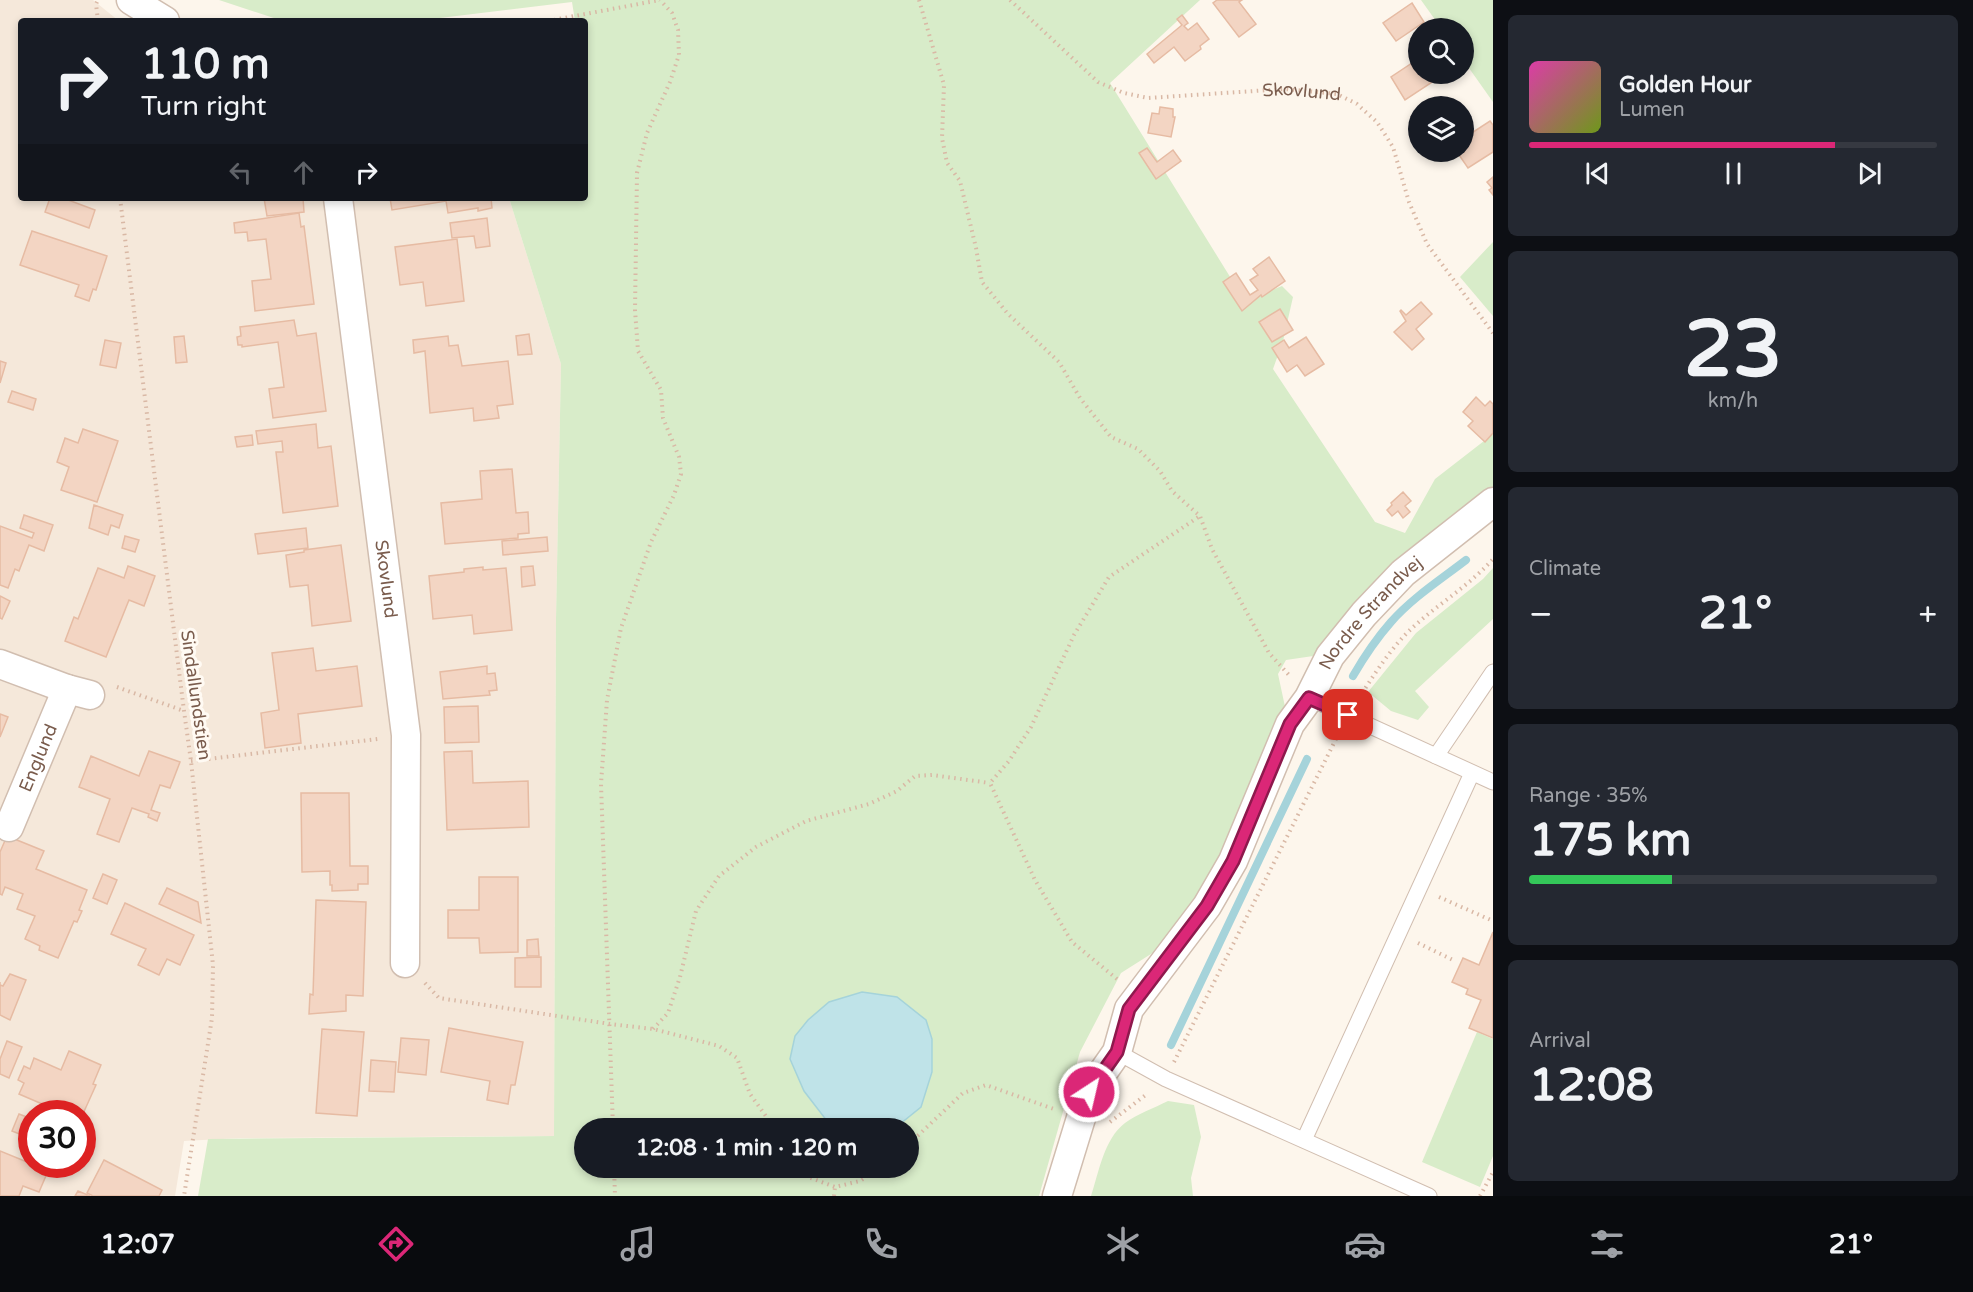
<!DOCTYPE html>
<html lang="en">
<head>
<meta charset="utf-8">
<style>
	:root { --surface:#171b24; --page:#242831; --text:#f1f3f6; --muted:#9ea1a6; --line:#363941; --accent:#db2777 }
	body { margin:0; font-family:"Varela Round",sans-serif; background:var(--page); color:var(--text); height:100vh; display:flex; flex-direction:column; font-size:22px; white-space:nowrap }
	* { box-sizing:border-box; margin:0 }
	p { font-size:20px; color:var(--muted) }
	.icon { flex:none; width:33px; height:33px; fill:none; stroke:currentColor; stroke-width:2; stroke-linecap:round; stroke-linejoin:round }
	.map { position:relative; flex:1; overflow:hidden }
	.side { display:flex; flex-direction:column; gap:15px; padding:15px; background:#0d0f14; width:480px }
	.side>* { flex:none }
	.banner { position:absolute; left:18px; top:18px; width:570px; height:183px; border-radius:6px; box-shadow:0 3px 9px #0003; background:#171b24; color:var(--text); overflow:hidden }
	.tools { position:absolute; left:1408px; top:18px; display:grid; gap:12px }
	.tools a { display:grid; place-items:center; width:66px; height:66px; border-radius:50%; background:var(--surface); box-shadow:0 3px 9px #0003; font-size:30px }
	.speed { position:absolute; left:18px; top:1100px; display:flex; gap:12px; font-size:30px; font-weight:700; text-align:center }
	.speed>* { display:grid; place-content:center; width:78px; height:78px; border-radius:50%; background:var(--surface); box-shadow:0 3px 9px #0003; line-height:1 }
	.speed .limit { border:9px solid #d22; background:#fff; color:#111 }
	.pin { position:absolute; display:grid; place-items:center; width:51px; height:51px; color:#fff; margin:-26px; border-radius:12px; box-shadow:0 3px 9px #0006 }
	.me { position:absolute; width:66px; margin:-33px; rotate:35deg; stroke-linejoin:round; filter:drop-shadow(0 0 4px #0008) }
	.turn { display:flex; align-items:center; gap:21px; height:126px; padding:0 24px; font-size:27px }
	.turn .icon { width:78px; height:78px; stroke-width:2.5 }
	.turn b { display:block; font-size:42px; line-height:51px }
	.lanes { display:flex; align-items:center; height:57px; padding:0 24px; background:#0003; justify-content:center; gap:30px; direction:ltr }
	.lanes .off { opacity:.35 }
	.big { font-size:45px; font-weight:700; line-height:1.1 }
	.side .tile { flex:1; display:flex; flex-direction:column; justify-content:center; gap:9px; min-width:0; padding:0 21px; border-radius:9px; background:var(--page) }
	.side .dial { align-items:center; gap:0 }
	.dial b { font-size:78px; line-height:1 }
	.song { display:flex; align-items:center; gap:18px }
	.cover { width:72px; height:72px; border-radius:9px; background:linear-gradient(135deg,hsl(320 70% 55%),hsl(80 70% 35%)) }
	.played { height:6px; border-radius:3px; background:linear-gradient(90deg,var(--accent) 75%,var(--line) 75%) }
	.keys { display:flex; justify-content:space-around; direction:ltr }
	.heat { display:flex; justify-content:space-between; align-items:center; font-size:33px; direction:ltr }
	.charge { height:9px; border-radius:4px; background:linear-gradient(90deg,#34c759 35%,var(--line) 0) }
	.trip { position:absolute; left:574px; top:1118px; width:345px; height:60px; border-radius:30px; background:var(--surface); box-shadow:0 3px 9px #0003; font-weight:700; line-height:60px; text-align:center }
	.dock { display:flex; height:96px; justify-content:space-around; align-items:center; background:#090b0e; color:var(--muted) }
	.dock .icon { width:42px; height:42px }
	.dock .active { color:var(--accent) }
	.dock b { font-size:27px; color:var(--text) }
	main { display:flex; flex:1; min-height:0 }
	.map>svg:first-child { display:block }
	.residential { fill:#f5e8da; fill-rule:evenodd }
	.green { fill:#d8ecc9; fill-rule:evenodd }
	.water { fill:#bfe3e8; stroke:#a5d3da; stroke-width:1.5 }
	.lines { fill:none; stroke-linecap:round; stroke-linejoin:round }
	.stream { stroke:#a5d3da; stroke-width:8 }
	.building { fill:#f3d5c3; stroke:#e6bba3; stroke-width:1.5 }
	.service-casing { stroke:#d1beb0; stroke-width:17 }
	.minor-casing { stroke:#d1beb0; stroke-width:31 }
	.path { stroke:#d9b8a5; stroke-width:4; stroke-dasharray:1.5 4.5; stroke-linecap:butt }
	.service { stroke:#fff; stroke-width:15 }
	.minor { stroke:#fff; stroke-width:28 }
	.route-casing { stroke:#8e194d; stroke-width:15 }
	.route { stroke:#db2777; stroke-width:10 }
	.labels { text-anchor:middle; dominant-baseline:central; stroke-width:6; stroke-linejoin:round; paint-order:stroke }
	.street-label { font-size:18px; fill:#7a5c4d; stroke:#fffaf3 }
</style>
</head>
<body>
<main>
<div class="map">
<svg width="1493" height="1196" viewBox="0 0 1493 1196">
	<rect width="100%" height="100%" fill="#fdf6ec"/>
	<path class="residential" d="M 0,0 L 93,0 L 119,21 L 21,21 L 21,198 L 509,198 L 561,364 L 556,619 L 554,1136 L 240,1138 L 184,1141 L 175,1196 L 0,1196 ZM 32,1113 L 82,1113 L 82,1164 L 32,1164 Z"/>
	<g class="green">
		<path d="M 219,0 L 1200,0 L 1110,83 L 1245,301 L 1282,286 L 1293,297 L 1283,341 L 1273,369 L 1375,522 L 1405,533 L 1435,479 L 1493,434 L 1493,491 L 1320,655 L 1286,660 L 1278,674 L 1287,716 L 1224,850 L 1196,897 L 1162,947 L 1121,973 L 1080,1052 L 1039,1196 L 198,1196 L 208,1139 L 554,1136 L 556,619 L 561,364 L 509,198 L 585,198 L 585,21 L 575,21 L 572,2 L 415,21 L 289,21 L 280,20 ZM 585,1128 L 909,1128 L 909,1167 L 585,1167 Z"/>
		<polygon points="1421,0 1493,0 1493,102 1464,61 1464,28 1441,28"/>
		<polygon points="1493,242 1493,316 1460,277"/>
		<polygon points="1493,568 1493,619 1415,691 1429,707 1418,720 1391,711 1368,692 1416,633 1483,579"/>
		<polygon points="1477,1032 1493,1039 1493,1156 1480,1187 1422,1162"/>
		<path d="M 1168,1101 L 1194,1105 L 1201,1137 L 1191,1178 L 1193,1196 L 1091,1196 C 1099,1172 1104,1139 1125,1123 C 1137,1114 1154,1108 1168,1101 Z"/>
	</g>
	<polygon class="water" points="862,992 897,997 926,1020 932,1039 932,1072 921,1107 895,1128 839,1128 827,1121 804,1091 790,1059 795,1036 808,1020 829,1002"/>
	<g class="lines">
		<g class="stream">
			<path d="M 1353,676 C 1364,657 1376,639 1391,622 C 1412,598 1440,580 1466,560"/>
			<polyline points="1171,1045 1307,759"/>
		</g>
	</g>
	<g class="building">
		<polygon points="1217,0 1242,0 1239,2 1256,24 1239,37 1213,3"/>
		<polygon points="1412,3 1424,22 1396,41 1383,23"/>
		<polygon points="1182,15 1188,23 1184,26 1188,30 1197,23 1209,39 1200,46 1201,49 1185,61 1174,47 1154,63 1147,54 1182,25 1177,19"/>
		<polygon points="1435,23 1438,28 1426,28"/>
		<polygon points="1418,59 1419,74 1437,74 1440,77 1405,100 1391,77"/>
		<polygon points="1160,107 1173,109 1173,117 1175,117 1171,137 1148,133 1152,113 1159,114"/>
		<polygon points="1490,121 1493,125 1493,152 1468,168 1457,152 1464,152 1464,138"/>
		<polygon points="1147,148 1157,162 1173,150 1181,161 1156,179 1139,153"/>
		<polygon points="1493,177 1493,195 1489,190 1492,188 1487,182"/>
		<polygon points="50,198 63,198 95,210 89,228 45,212"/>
		<polygon points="264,198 303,198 304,212 267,216"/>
		<polygon points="390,198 491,198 492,208 478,211 478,208 448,213 446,201 392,210"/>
		<polygon points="299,213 301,227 304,226 314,304 255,311 252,281 271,279 266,239 248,241 247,232 235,233 234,223"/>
		<polygon points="487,218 490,246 476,248 474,236 452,238 450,223"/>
		<polygon points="32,231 107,256 96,290 93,289 89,301 75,296 79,285 20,265"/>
		<polygon points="457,239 464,301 426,306 423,282 400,285 395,247"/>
		<polygon points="1269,257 1285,281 1262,297 1261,295 1242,311 1223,282 1236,273 1250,295 1258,290 1250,280 1258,275 1253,269"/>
		<polygon points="1421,302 1432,314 1416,329 1424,339 1412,350 1394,332 1406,321 1400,311 1401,310 1406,315"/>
		<polygon points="1280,309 1293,330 1272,342 1259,322"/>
		<polygon points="294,320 297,336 316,333 326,411 273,418 269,389 284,387 278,342 242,347 242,345 238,345 237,337 241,336 240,327"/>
		<polygon points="529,334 532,354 518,355 516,336"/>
		<polygon points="184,336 187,362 176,363 174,337"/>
		<polygon points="448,336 449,346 458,345 462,366 508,361 513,404 497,406 499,418 474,421 473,408 430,413 425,351 414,353 413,340"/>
		<polygon points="1306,337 1324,364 1305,376 1297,365 1287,372 1272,348 1284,340 1289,348"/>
		<polygon points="105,340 121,343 116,368 100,365"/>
		<polygon points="0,361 6,363 0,383"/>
		<polygon points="12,391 36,399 33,410 8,402"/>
		<polygon points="1476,397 1485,406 1490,401 1493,404 1493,433 1485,442 1468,426 1473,421 1463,412"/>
		<polygon points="316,424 318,448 331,446 338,506 283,513 276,452 283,452 282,441 258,444 256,431"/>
		<polygon points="83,429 118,441 97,502 61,490 69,467 57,462 65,438 78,443"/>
		<polygon points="252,435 253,445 237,447 235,437"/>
		<polygon points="512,469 516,513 528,512 529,533 518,534 518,538 445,544 441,503 482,499 480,471"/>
		<polygon points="1403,492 1411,501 1405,506 1410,512 1403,518 1398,511 1392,516 1387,510 1392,505 1391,503"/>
		<polygon points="94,505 123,515 119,528 111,525 108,535 89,528"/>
		<polygon points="24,515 53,525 44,551 29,545 19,571 15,569 8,588 0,585 0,526 32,538 34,533 20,528"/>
		<polygon points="306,528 308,548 258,554 255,534"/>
		<polygon points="125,536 139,540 135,552 122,548"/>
		<polygon points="547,537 548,551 503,555 502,541"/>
		<polygon points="341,545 351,621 312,626 308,585 290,587 286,555 304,552 304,550"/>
		<polygon points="128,566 155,576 144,606 129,600 106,657 65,641 74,617 78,619 98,568 124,578"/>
		<polygon points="533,566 535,585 522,587 521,567"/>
		<polygon points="483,567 483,570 506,568 512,630 474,634 472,615 433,619 429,576 464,572 464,569"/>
		<polygon points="0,596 10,601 2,619 0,618"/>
		<polygon points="313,648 316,671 357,666 362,706 298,714 301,743 265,748 261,713 279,710 272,653"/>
		<polygon points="487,666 487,674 495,673 497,690 489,691 490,695 443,699 440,672"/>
		<polygon points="478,706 479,742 445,743 444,707"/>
		<polygon points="0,714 8,717 0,737"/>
		<polygon points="149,751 180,762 170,788 160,785 151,810 160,813 157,821 148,817 149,814 132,808 119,842 97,834 110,799 79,787 91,756 139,776"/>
		<polygon points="472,751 473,783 528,781 529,827 447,830 444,752"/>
		<polygon points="301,793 349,793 350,866 368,866 368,884 358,884 358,890 332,891 332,885 330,885 330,871 302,872"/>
		<polygon points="7,836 44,851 36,869 87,890 79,910 82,911 77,922 74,921 58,958 39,950 40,946 25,939 35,916 17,909 23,894 5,887 2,895 0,894 0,852"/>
		<polygon points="103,874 117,880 107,904 93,898"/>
		<polygon points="479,877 518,877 518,952 480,953 479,938 448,938 448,910 479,910"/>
		<polygon points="167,888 198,902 201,923 159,904"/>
		<polygon points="316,900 366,902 363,996 346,995 346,1011 309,1014 310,994 313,995"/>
		<polygon points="125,903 194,935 180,965 167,959 159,975 138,965 146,949 111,934"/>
		<polygon points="1493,932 1493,1038 1469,1028 1481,1000 1466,994 1468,989 1452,982 1463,958 1479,965"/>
		<polygon points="538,939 539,956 527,956 527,940"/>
		<polygon points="541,957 541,987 515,987 515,958"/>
		<polygon points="10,974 26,980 10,1020 0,1015 0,982 0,985 3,986"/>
		<polygon points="449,1028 523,1042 515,1085 511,1085 508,1104 487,1100 490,1081 441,1072"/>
		<polygon points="322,1029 364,1032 357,1116 316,1113"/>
		<polygon points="401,1038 429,1040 426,1075 398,1072"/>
		<polygon points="7,1041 22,1047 9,1078 0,1074 0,1059"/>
		<polygon points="69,1051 101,1065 93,1084 96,1085 82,1116 82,1113 63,1113 19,1094 24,1083 18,1080 24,1066 30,1069 34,1058 61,1070"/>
		<polygon points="371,1060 396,1062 394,1092 369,1091"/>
		<polygon points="19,1114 32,1119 32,1139 12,1131"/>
		<polygon points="0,1151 27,1162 32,1152 32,1164 51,1164 39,1192 23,1186 19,1196 0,1196"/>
		<polygon points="104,1160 162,1190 159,1196 93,1196 87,1193"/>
		<polygon points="78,1191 90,1196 75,1196"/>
	</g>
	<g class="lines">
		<g class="service-casing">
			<g id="service">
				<polyline points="1309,698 1493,782"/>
				<polyline points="1436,756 1493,672"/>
				<polyline points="1117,1052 1166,1079 1429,1196"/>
				<polyline points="1304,1140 1472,773"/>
			</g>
		</g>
		<g class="minor-casing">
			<g id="minor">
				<polyline points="131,0 165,21"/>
				<path id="s2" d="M 338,198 L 406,735 L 405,963"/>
				<polyline points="0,664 67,689 90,695"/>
				<path id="s3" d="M 9,827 L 67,689"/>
				<path id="s4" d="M 1057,1196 L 1089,1092 L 1117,1052 L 1129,1009 L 1207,906 L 1233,861 L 1290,724 L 1309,698 L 1330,656 L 1364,614 L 1403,573 L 1493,502"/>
			</g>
		</g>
		<g class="path">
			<polyline points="919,0 944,85 942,138 947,163 960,181 976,248 982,282 1008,314 1059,362 1080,398 1111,437 1138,449 1160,471 1172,491 1200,516 1212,549 1269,653 1289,675"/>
			<path id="s1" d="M 1010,0 L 1098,82 L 1124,93 L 1148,98 L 1285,89 L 1337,94 L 1357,104 L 1377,122 L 1393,147 L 1409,202 L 1427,244 L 1493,333"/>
			<polyline points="98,21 96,4 98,0"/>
			<polyline points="548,21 660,0"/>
			<polyline points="120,198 184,711 191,761 213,965 212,1018 184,1196"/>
			<polyline points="117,687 184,711"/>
			<path d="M 1359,698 C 1375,673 1391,648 1412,628 C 1438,604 1469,586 1493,559"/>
			<polyline points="191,761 378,739"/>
			<polyline points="1439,897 1493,921"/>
			<polyline points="1418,943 1455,961"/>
			<polyline points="1117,979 1072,942 1035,880 990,783 1009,761 1031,727 1074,635 1109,577 1200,516"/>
			<polyline points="425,983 439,998 610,1024 653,1029 719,1046 737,1058 750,1094 768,1119 773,1128"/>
			<polyline points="653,1029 668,1013 680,977 696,911 719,876 756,847 806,821 869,804 897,791 915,776 932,775 990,783"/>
			<polyline points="1174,1062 1339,733"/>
			<polyline points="1110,1122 1147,1094"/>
			<polyline points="613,1128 601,784 607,700 621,628 651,542 674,495 681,474 679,457 663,418 661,390 638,351 635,310 637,173 647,133 670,82 679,55 678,30 672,13 660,0"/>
			<polyline points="909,1144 963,1093 986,1085 1054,1109"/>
			<polyline points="614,1167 615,1196"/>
			<polyline points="797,1167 803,1175 835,1187 860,1181 882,1167"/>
			<polyline points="834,1196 835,1187"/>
			<polyline points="1480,1196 1493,1172"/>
		</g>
		<use href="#service" class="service"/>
		<use href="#minor" class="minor"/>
	</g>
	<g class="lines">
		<g class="route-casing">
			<polyline id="route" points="1089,1092 1117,1052 1129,1009 1207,906 1233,861 1290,724 1309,698 1348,715"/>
		</g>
		<use href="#route" class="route"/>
	</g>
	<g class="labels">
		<g class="street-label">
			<text stroke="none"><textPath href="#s1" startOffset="327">Skovlund</textPath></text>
			<text stroke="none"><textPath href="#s2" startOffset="384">Skovlund</textPath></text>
			<text stroke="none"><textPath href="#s4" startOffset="670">Nordre Strandvej</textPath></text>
			<text transform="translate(196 695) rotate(82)">Sindallundstien</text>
			<text stroke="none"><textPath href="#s3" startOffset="75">Englund</textPath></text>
		</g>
	</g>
</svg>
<div class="tools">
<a><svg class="icon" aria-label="search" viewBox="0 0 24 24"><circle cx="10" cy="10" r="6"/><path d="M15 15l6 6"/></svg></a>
<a><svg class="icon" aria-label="layers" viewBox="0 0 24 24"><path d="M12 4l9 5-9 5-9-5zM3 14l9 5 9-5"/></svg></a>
</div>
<div class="speed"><div class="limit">30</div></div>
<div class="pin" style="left:1348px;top:715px;background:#d93025"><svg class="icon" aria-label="arrive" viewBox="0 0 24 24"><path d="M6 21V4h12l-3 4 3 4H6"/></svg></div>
<svg class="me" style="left:1089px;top:1092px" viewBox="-20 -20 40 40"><circle r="17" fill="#db2777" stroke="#fff" stroke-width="3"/><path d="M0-11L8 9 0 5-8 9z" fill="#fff"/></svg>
<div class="trip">12:08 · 1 min · 120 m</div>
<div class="banner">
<div class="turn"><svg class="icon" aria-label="right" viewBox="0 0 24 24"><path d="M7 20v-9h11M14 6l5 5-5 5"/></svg><div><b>110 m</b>Turn right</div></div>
<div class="lanes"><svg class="icon off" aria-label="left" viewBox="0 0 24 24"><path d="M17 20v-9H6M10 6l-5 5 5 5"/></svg><svg class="icon off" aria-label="ahead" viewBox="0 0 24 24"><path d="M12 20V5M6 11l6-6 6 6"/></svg><svg class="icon" aria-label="right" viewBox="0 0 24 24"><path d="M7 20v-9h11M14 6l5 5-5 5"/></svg></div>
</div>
</div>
<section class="side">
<div class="tile">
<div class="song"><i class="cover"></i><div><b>Golden Hour</b><p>Lumen</p></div></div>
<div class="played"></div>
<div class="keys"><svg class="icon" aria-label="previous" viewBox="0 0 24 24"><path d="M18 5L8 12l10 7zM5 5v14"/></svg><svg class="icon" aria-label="pause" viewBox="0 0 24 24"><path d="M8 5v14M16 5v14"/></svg><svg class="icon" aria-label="next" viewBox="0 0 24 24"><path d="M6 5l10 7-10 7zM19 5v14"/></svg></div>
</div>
<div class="tile dial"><b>23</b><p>km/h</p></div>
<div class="tile"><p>Climate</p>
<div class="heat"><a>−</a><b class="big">21°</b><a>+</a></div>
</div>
<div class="tile"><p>Range · 35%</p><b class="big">175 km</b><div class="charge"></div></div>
<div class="tile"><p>Arrival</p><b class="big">12:08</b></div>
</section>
</main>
<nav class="dock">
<b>12:07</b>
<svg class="icon active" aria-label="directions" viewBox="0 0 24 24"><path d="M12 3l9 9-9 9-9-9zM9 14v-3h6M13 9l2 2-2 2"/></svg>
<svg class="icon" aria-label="music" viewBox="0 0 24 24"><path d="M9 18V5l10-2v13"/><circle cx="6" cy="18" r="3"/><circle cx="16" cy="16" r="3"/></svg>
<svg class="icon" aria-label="phone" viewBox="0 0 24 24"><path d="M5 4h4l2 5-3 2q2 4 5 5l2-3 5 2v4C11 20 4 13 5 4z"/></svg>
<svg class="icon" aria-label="climate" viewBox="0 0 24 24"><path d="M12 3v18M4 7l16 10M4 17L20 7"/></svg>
<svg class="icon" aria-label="car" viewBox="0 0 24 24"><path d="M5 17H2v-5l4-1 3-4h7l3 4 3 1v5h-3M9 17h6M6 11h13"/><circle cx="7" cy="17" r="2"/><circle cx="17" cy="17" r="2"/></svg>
<svg class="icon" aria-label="filters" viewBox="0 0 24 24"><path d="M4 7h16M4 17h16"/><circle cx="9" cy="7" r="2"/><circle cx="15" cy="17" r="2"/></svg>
<b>21°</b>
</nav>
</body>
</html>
